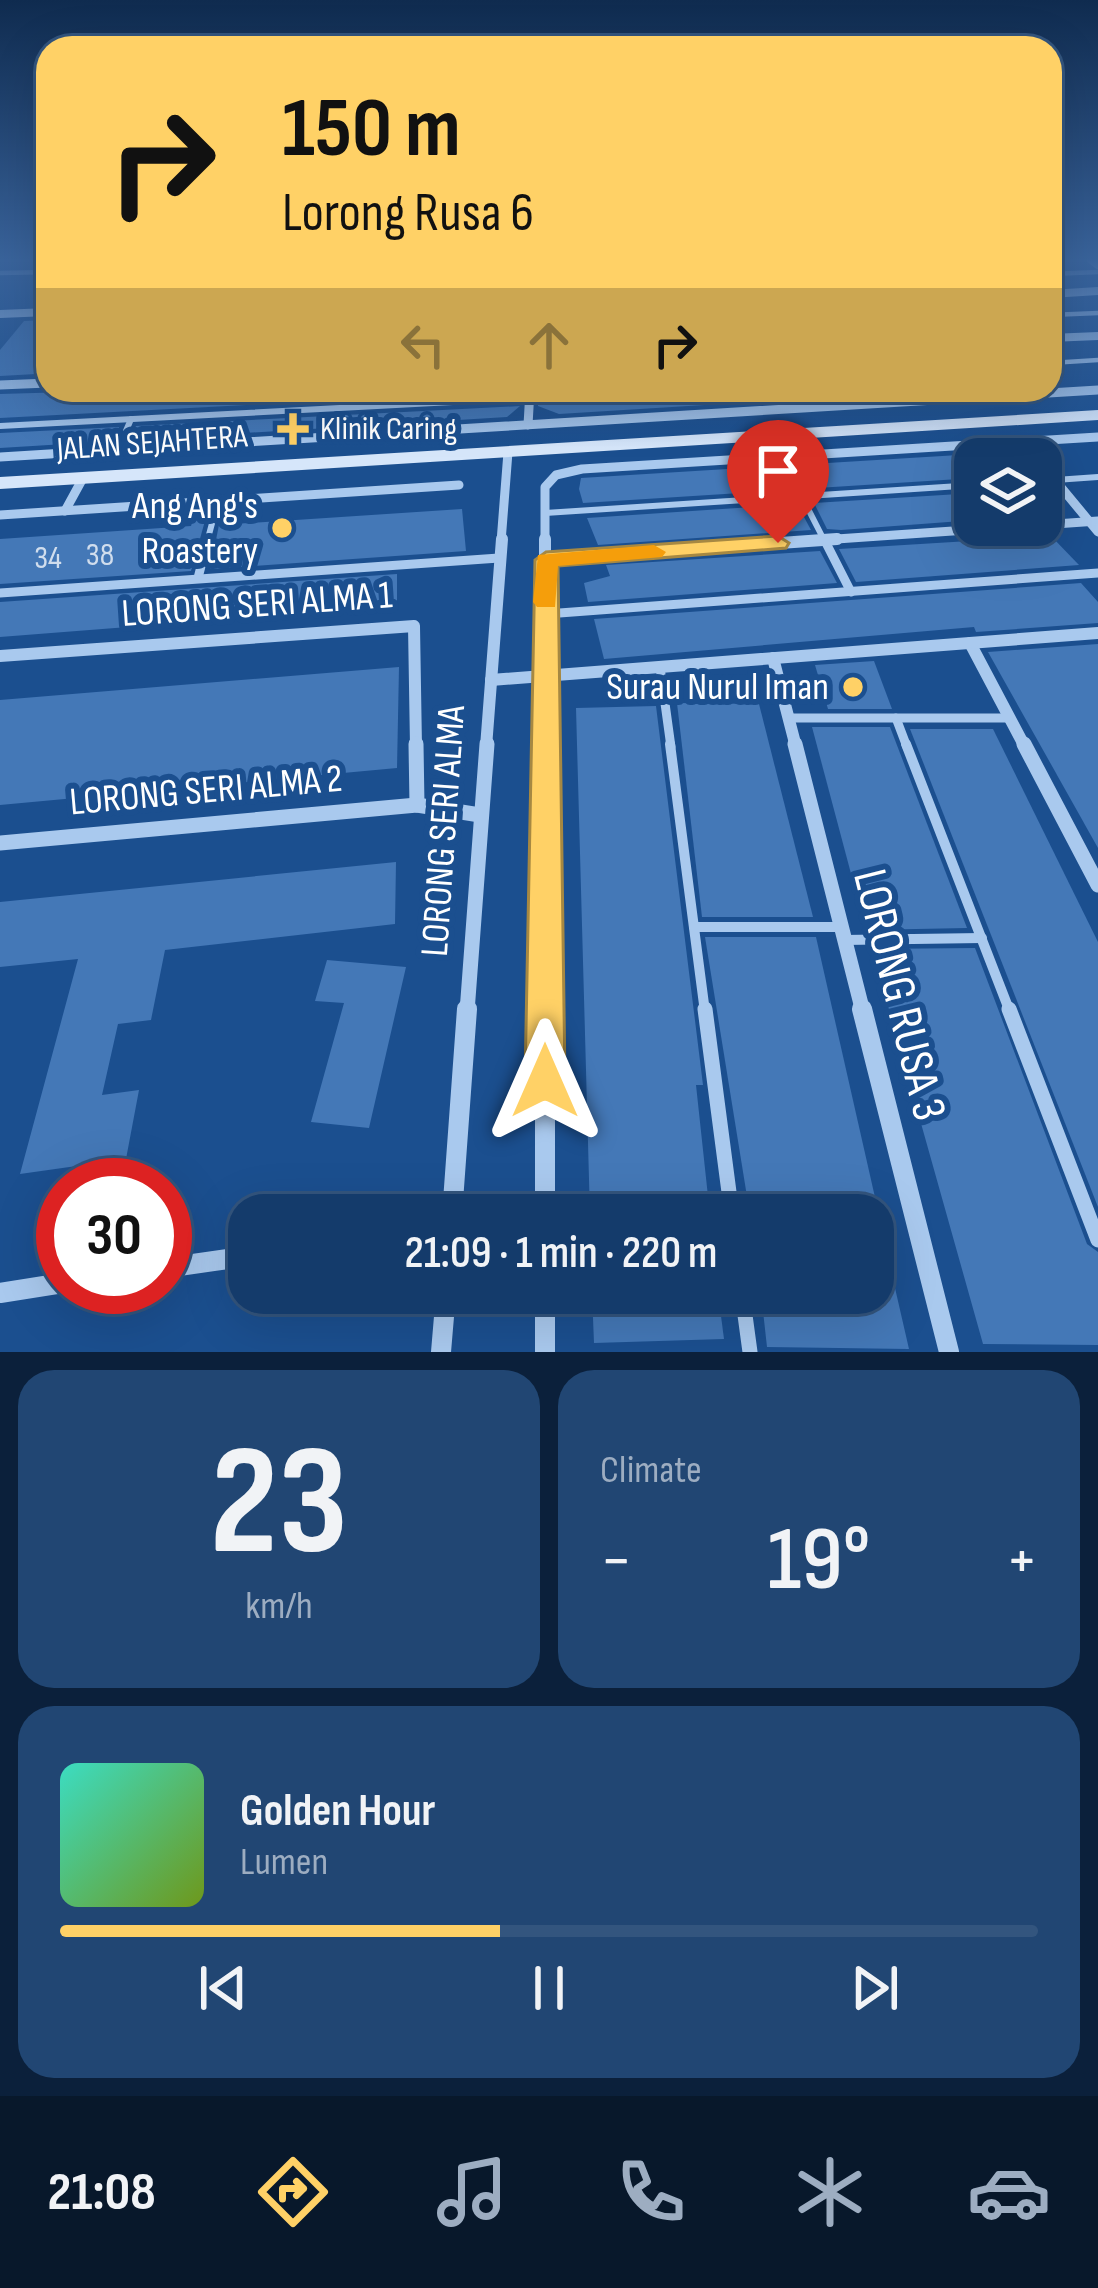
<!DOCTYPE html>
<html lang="en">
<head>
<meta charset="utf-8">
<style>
	:root { --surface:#143b6b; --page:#214673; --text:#f1f3f6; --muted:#9dadc1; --line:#33557e; --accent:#ffd166 }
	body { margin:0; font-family:"Sofia Sans Condensed",sans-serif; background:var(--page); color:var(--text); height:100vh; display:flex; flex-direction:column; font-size:45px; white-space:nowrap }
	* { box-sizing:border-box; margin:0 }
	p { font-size:39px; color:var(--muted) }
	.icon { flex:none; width:66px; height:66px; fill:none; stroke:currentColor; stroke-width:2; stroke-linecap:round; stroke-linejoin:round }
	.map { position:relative; height:1352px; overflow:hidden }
	.sheet { display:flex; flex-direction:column; gap:18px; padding:18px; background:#0b203b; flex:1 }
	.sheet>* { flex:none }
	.top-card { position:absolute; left:36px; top:36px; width:1026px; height:366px; border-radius:36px; box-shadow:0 12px 48px #0002,0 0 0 3px var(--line); background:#ffd166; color:#111; overflow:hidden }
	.buttons { position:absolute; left:954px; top:438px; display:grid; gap:24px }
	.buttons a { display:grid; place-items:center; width:108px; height:108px; border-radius:24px; background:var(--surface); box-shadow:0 12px 48px #0002,0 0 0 3px var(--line); font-size:60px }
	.speed { position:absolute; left:36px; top:1158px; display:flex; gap:24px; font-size:60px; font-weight:700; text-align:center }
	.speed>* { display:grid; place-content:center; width:156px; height:156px; border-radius:50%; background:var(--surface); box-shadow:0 12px 48px #0002,0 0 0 3px var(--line); line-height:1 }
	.speed .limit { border:18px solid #d22; background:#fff; color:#111 }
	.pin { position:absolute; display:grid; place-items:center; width:102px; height:102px; color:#fff; margin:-123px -51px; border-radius:50% 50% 50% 0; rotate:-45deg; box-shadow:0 0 12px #0007 }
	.pin .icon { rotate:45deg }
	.me { position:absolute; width:132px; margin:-66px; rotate:0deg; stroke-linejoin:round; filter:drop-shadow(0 0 9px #0008) }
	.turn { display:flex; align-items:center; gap:42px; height:252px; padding:0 48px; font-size:54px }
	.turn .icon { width:156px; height:156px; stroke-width:2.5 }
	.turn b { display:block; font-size:84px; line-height:102px }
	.lanes { display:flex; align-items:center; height:114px; padding:0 48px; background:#0003; justify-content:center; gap:60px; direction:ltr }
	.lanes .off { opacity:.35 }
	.big { font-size:90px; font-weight:600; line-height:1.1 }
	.sheet .tile { flex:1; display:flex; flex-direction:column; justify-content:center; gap:18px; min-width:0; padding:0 42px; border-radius:36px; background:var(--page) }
	.sheet .dial { align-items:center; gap:0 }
	.dial b { font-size:156px; line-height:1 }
	.song { display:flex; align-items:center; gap:36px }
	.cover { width:144px; height:144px; border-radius:18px; background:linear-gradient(135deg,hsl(170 70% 55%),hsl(80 70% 35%)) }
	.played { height:12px; border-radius:6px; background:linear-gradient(90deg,var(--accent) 45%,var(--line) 45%) }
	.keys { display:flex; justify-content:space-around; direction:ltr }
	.heat { display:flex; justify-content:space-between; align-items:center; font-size:66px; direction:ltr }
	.sheet .tiles { flex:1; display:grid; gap:18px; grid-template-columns:1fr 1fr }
	.tile:last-child { grid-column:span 2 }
	.trip { position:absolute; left:228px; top:1194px; width:666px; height:120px; border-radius:36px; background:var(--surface); box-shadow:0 12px 48px #0002,0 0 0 3px var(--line); font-weight:600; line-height:120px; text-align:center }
	.menu { display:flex; height:192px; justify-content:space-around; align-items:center; background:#08182b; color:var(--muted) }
	.menu .icon { width:84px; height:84px }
	.menu .on { color:var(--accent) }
	.menu b { font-size:54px; color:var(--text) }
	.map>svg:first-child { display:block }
	.building { fill:#4478b7 }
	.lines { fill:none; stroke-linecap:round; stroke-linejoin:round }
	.lane-far4 { stroke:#a9c9ee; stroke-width:4.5 }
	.lane-far3 { stroke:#a9c9ee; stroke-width:6 }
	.lane-far2 { stroke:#a9c9ee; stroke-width:9 }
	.lane-far1 { stroke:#a9c9ee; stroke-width:10 }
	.lane { stroke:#a9c9ee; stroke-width:15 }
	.street-far4 { stroke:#a9c9ee; stroke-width:8 }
	.street-far3 { stroke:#a9c9ee; stroke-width:9 }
	.street-far2 { stroke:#a9c9ee; stroke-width:12 }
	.street-far1 { stroke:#a9c9ee; stroke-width:15 }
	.street { stroke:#a9c9ee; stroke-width:20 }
	.secondary { fill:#d6e6fa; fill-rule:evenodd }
	.route { fill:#ffd166; stroke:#a68842; stroke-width:3 }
	.slow { fill:#f59e0b }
	.poi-dot { fill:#ffd166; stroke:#1b4f8f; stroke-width:4.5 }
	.labels { text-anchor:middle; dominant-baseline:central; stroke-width:12; stroke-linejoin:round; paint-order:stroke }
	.far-poi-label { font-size:33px; fill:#fff; stroke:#1b4f8f; text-anchor:start }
	.far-street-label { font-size:33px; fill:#fff; stroke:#1b4f8f }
	.number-label { font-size:33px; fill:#d0dded }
	.poi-label { font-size:39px; fill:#fff; stroke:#1b4f8f; text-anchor:end }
	.street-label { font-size:39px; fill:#fff; stroke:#1b4f8f }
	.near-street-label { font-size:48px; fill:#fff; stroke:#1b4f8f }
</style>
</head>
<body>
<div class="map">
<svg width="1098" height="1352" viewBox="0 0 1098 1352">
	<rect width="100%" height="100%" fill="#1b4f8f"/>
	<g class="building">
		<polygon points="48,320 48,357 36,374 0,376 0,350 24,321"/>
		<polygon points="138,390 497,390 497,392 0,418 0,394"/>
		<polygon points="643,390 737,390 737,403 559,414 538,406 538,399"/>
		<polygon points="520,406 507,417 130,440 136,426"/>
		<polygon points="119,427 114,441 0,448 0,433"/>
		<polygon points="975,454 975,478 583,503 579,489 581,478"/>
		<polygon points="975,493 975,520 841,530 827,529 814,503"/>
		<polygon points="797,504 811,530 598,545 587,518"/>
		<polygon points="462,509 466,551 210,569 219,525"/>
		<polygon points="208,510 191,571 0,584 0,539 191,526 196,511"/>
		<polygon points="1051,536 1079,565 856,582 839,549"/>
		<polygon points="820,551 837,583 588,602 584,583 610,576 606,565"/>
		<polygon points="397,574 397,606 0,637 0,602"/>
		<polygon points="1081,583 1098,602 1098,623 976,632 974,627 604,659 594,619"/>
		<polygon points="1098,644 1098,848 988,652"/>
		<polygon points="874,661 892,709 828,709 815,665"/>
		<polygon points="399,667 397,768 0,805 0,700"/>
		<polygon points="677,703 759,704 813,917 702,917"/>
		<polygon points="656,706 703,1085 696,1085 710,1215 590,1215 576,708"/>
		<polygon points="812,727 890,727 967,928 866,930"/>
		<polygon points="910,729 993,729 1098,942 1098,1207"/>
		<polygon points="396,862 395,924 165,950 151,1020 118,1024 102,1095 139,1090 126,1159 20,1174 78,959 0,967 0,902"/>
		<polygon points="705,937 816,937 879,1215 750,1215"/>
		<polygon points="975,948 1087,1244 1098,1252 1098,1345 983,1344 872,949"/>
		<polygon points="327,960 406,967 369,1128 311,1122 344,1003 315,1001"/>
		<polygon points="881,1227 909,1349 767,1347 761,1293 873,1293 873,1228"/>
		<polygon points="592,1293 718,1293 724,1339 594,1343"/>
	</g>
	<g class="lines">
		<g class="lane-far4">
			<polyline points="0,273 48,272"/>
			<polyline points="1050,274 1098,272"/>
			<polyline points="1050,315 1098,313"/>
			<polyline points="1050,363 1098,360"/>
		</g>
		<g class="lane-far3">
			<polyline points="795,390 808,408"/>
			<polyline points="530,392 571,390"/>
			<polyline points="0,426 530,398"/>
			<polyline points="118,450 131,419"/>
			<polyline points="1041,481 1098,477"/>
			<polyline points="802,497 825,542"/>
			<polyline points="545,513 975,485"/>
			<polyline points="207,542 218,501"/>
		</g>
		<g class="lane-far2">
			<polyline points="824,539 851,592"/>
			<polyline points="198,578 208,539"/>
			<polyline points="0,593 499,558"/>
			<polyline points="546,614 1098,573"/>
			<polyline points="660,667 671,747"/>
			<polyline points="788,718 1010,718"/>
			<polyline points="896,718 907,747"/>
		</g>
		<g class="lane-far1">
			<polyline points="670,744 705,1012"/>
			<polyline points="906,744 1010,1012"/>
			<polyline points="694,927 841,927"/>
			<polyline points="844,940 982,938"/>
		</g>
		<g class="lane">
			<polyline points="705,1009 732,1215"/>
			<polyline points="1009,1009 1098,1240"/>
			<polyline points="742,1293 750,1352"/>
		</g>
		<g class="street-far4">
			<polyline points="1089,258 1098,265"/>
			<polyline points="1050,294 1098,291"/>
			<polyline points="0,314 48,312"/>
			<polyline points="1050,338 1098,336"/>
		</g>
		<g class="street-far3">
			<polyline points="0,385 48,383"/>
			<polyline points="528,425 530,390"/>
			<polyline points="0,457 1098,390"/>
			<polyline points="1041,463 1098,532"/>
			<polyline points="65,511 83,478"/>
			<polyline points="0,515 459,485"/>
			<polyline points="501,542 508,452"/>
			<polyline points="545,542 545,487 556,475 582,469 1098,437"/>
			<polyline points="793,542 1098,521"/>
		</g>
		<g class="street-far2">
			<polyline points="545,539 545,747"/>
			<polyline points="546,559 837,539"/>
			<polyline points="970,643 1025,747"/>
			<polyline points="0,656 414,626 416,747"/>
			<polyline points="773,658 796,747"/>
			<polyline points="491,680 1098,633"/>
			<polyline points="486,747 502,539"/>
		</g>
		<g class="street-far1">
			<polyline points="416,744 417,805"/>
			<polyline points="545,744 545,1012"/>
			<polyline points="795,744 863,1012"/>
			<polyline points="1024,744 1098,885"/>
			<polyline points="0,843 417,805 480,815"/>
			<polyline points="467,1012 487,744"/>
		</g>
		<g class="street">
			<polyline points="545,1009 545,1215"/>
			<polyline points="862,1009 949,1352"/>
			<polyline points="452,1215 467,1009"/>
			<polyline points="165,1268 249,1256"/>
			<polyline points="0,1293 63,1283"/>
			<polyline points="545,1293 545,1352"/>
			<polyline points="441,1352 446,1293"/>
		</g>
		<polygon class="secondary" points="1098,410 1098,420 0,489 0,477"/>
	</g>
	<linearGradient id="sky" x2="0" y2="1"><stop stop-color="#0f2b4f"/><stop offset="0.58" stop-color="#39639b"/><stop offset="1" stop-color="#39639b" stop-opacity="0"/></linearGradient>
	<rect width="1098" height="448" fill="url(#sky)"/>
	<polygon class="route" points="778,536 789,543 786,548 558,566 565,1081 559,1095 545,1101 531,1095 525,1081 535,560 546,552"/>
	<polygon class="slow" points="654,545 666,552 662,557 558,566 555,607 537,607 533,602 538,555"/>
	<g class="poi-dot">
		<path d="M287 411h12v12h12v12h-12v12h-12v-12h-12v-12h12z"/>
		<circle cx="282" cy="528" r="12"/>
		<circle cx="853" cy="687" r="12"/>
	</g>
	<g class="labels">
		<g class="far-poi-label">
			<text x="320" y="429">Klinik Caring</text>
		</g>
		<g class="far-street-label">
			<text transform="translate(152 443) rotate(-4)">JALAN SEJAHTERA</text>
		</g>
		<g class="number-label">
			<text x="100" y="555">38</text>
			<text x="48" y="558">34</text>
		</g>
		<g class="poi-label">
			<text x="258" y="506">Ang Ang's<tspan x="258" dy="45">Roastery</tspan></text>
			<text x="829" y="687">Surau Nurul Iman</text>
		</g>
		<g class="street-label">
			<text transform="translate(257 605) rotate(-4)">LORONG SERI ALMA 1</text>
			<text transform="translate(206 791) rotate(-5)">LORONG SERI ALMA 2</text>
			<text transform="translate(444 831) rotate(-86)">LORONG SERI ALMA</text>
		</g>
		<g class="near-street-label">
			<text transform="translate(899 995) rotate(76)">LORONG RUSA 3</text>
		</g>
	</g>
</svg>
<div class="buttons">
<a><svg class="icon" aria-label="layers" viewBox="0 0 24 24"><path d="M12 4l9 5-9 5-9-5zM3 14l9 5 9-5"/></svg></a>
</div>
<div class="speed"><div class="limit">30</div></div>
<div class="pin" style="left:778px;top:543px;background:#d93025"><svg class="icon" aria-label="arrive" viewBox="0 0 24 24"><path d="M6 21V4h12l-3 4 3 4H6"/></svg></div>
<svg class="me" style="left:545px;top:1081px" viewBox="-20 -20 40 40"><path d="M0-17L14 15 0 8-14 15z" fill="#ffd166" stroke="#fff" stroke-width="4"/></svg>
<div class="trip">21:09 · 1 min · 220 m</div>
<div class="top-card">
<div class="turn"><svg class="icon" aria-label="right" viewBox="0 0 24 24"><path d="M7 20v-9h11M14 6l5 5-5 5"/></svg><div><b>150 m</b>Lorong Rusa 6</div></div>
<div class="lanes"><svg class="icon off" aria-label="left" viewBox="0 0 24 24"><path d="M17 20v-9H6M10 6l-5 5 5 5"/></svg><svg class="icon off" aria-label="ahead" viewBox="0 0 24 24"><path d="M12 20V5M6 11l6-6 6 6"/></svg><svg class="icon" aria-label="right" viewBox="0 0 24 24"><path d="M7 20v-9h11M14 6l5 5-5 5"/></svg></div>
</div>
</div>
<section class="sheet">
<div class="tiles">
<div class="tile dial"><b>23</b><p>km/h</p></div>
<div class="tile"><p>Climate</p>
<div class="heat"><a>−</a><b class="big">19°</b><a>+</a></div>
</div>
<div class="tile">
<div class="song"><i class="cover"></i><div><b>Golden Hour</b><p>Lumen</p></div></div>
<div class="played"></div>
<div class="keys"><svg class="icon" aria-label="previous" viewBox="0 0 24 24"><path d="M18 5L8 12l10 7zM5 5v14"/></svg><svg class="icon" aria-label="pause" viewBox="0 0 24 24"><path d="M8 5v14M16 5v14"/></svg><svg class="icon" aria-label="next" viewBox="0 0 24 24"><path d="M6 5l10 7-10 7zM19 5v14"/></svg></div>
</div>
</div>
</section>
<nav class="menu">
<b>21:08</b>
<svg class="icon on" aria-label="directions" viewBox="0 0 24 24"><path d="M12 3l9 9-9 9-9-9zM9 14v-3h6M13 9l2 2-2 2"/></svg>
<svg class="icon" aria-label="music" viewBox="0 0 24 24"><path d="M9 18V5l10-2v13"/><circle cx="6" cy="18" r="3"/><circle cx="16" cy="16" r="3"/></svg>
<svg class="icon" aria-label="phone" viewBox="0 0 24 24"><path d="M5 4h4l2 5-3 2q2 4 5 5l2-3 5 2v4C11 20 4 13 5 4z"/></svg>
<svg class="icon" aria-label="climate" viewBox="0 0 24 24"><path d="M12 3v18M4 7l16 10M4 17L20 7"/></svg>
<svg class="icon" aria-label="car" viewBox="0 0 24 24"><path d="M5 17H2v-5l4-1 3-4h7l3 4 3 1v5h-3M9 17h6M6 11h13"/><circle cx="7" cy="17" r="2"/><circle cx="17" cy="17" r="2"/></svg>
</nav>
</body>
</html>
